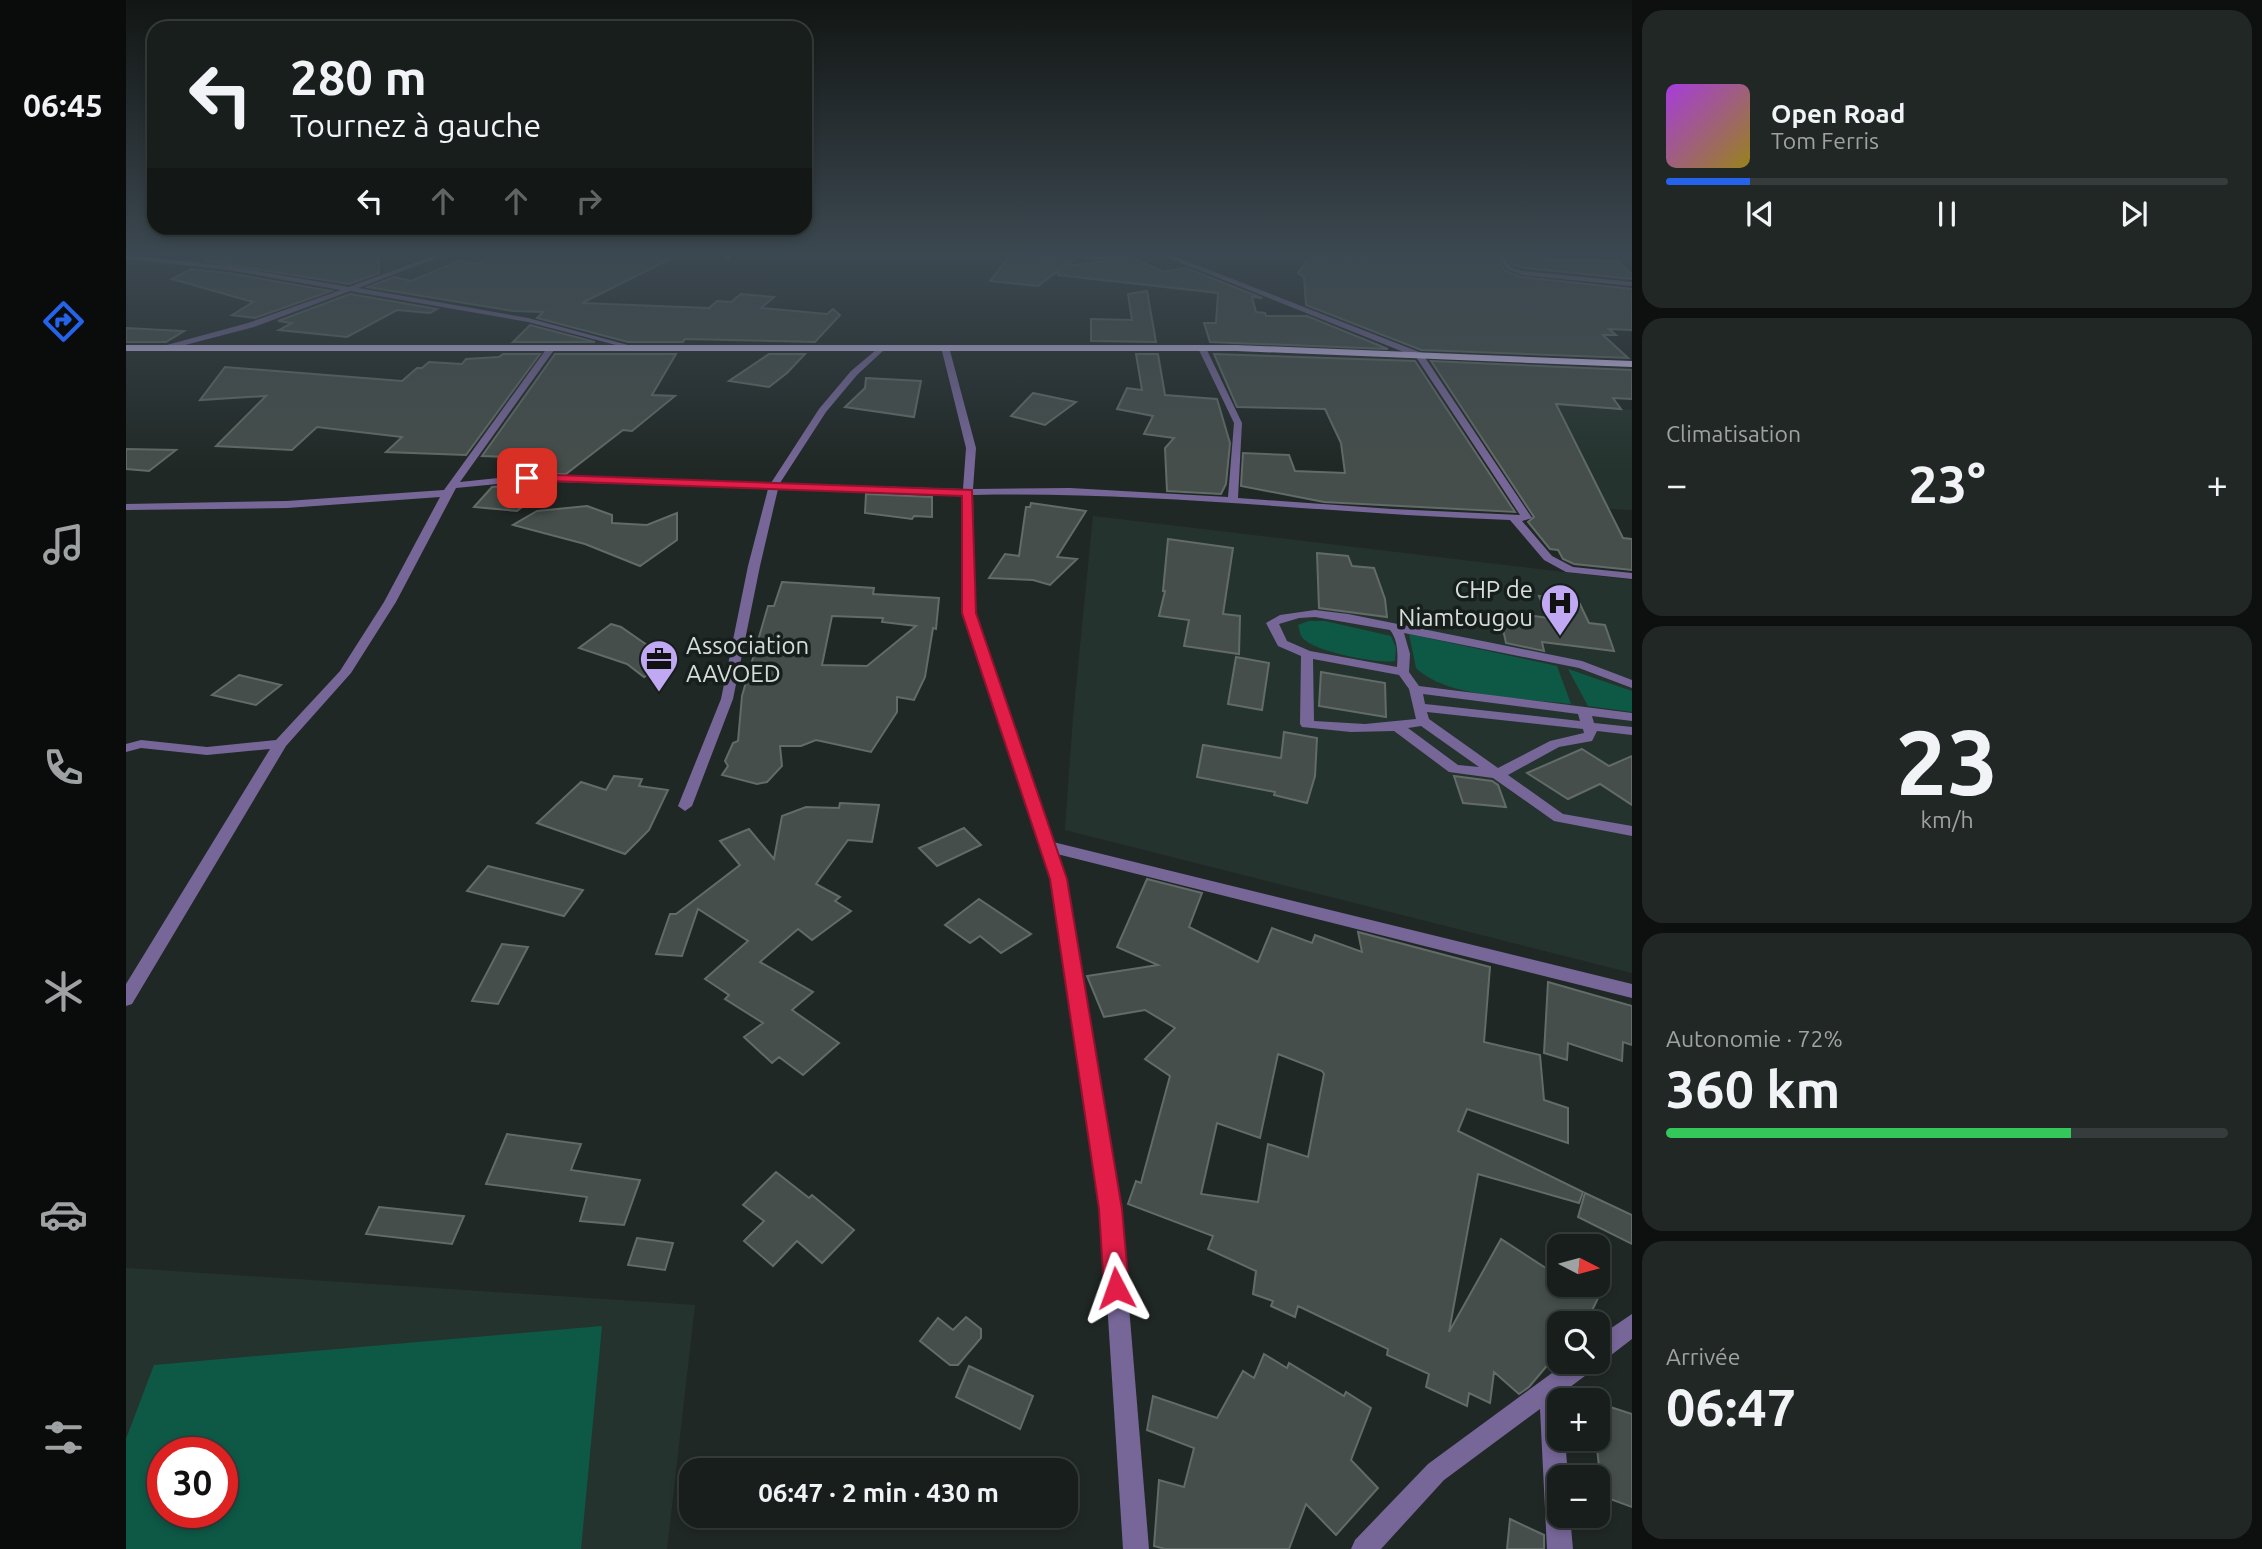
<!DOCTYPE html>
<html lang="fr">
<head>
<meta charset="utf-8">
<style>
	:root { --surface:#181e1c; --page:#212725; --text:#f1f3f6; --muted:#9fa2a3; --line:#363c3b; --accent:#2563eb }
	body { margin:0; font-family:Ubuntu,sans-serif; background:var(--page); color:var(--text); height:100vh; display:flex; flex-direction:column; font-size:26px; white-space:nowrap }
	* { box-sizing:border-box; margin:0 }
	p { font-size:23px; color:var(--muted) }
	.icon { flex:none; width:38px; height:38px; fill:none; stroke:currentColor; stroke-width:2; stroke-linecap:round; stroke-linejoin:round }
	.map { position:relative; flex:1; overflow:hidden }
	.drawer { display:flex; flex-direction:column; gap:10px; padding:10px; background:#0d100f; width:630px }
	.drawer>* { flex:none }
	.banner { position:absolute; left:21px; top:21px; width:665px; height:214px; border-radius:21px; box-shadow:0 4px 10px #0003,0 0 0 2px var(--line); background:#181e1c; color:var(--text); overflow:hidden }
	.needle { width:46px; rotate:96deg }
	.controls { position:absolute; left:1421px; top:1234px; display:grid; gap:14px }
	.controls a { display:grid; place-items:center; width:63px; height:63px; border-radius:14px; background:var(--surface); box-shadow:0 4px 10px #0003,0 0 0 2px var(--line); font-size:35px }
	.speed { position:absolute; left:21px; top:1437px; display:flex; gap:14px; font-size:35px; font-weight:700; text-align:center }
	.speed>* { display:grid; place-content:center; width:91px; height:91px; border-radius:50%; background:var(--surface); box-shadow:0 4px 10px #0003,0 0 0 2px var(--line); line-height:1 }
	.speed .limit { border:10px solid #d22; background:#fff; color:#111 }
	.pin { position:absolute; display:grid; place-items:center; width:60px; height:60px; color:#fff; margin:-30px; border-radius:14px; box-shadow:0 4px 10px #0006 }
	.me { position:absolute; width:77px; margin:-38px; rotate:356deg; stroke-linejoin:round; filter:drop-shadow(0 0 5px #0008) }
	.turn { display:flex; align-items:center; gap:24px; height:147px; padding:0 28px; font-size:32px }
	.turn .icon { width:91px; height:91px; stroke-width:2.5 }
	.turn b { display:block; font-size:49px; line-height:60px }
	.lanes { display:flex; align-items:center; height:66px; padding:0 28px; background:#0003; justify-content:center; gap:35px; direction:ltr }
	.lanes .off { opacity:.35 }
	.big { font-size:52px; font-weight:700; line-height:1.1 }
	.drawer .tile { flex:1; display:flex; flex-direction:column; justify-content:center; gap:10px; min-width:0; padding:0 24px; border-radius:21px; background:var(--page) }
	.drawer .dial { align-items:center; gap:0 }
	.dial b { font-size:91px; line-height:1 }
	.song { display:flex; align-items:center; gap:21px }
	.cover { width:84px; height:84px; border-radius:10px; background:linear-gradient(135deg,hsl(280 70% 55%),hsl(50 70% 35%)) }
	.played { height:7px; border-radius:4px; background:linear-gradient(90deg,var(--accent) 15%,var(--line) 15%) }
	.keys { display:flex; justify-content:space-around; direction:ltr }
	.heat { display:flex; justify-content:space-between; align-items:center; font-size:38px; direction:ltr }
	.charge { height:10px; border-radius:5px; background:linear-gradient(90deg,#34c759 72%,var(--line) 0) }
	.trip { position:absolute; left:553px; top:1458px; width:399px; height:70px; border-radius:21px; background:var(--surface); box-shadow:0 4px 10px #0003,0 0 0 2px var(--line); font-weight:700; line-height:70px; text-align:center }
	main { display:flex; flex:1; min-height:0 }
	.menu { display:flex; flex-direction:column; width:126px; justify-content:space-around; align-items:center; background:#0a0c0b; color:var(--muted) }
	.menu .icon { width:49px; height:49px }
	.menu .active { color:var(--accent) }
	.menu b { font-size:32px; color:var(--text) }
	.map>svg:first-child { display:block }
	.built { fill:#25332e; fill-rule:evenodd }
	.green { fill:#0e5946; fill-rule:evenodd }
	.building { fill:#454e4a; stroke:#626b67; stroke-width:2; fill-rule:evenodd }
	.lines { fill:none; stroke-linecap:round; stroke-linejoin:round }
	.service { fill:#776799; fill-rule:evenodd }
	.minor { fill:#776799; fill-rule:evenodd }
	.trunk { fill:#d2c1f7; fill-rule:evenodd }
	.route { fill:#e11d48; stroke:#92132f; stroke-width:2 }
	.labels { text-anchor:middle; dominant-baseline:central; stroke-width:7; stroke-linejoin:round; paint-order:stroke }
	.poi-label { font-size:24px; fill:#d7dcda; stroke:#171f1c; text-anchor:end }
</style>
</head>
<body>
<main>
<nav class="menu">
<b>06:45</b>
<svg class="icon active" aria-label="directions" viewBox="0 0 24 24"><path d="M12 3l9 9-9 9-9-9zM9 14v-3h6M13 9l2 2-2 2"/></svg>
<svg class="icon" aria-label="music" viewBox="0 0 24 24"><path d="M9 18V5l10-2v13"/><circle cx="6" cy="18" r="3"/><circle cx="16" cy="16" r="3"/></svg>
<svg class="icon" aria-label="phone" viewBox="0 0 24 24"><path d="M5 4h4l2 5-3 2q2 4 5 5l2-3 5 2v4C11 20 4 13 5 4z"/></svg>
<svg class="icon" aria-label="climate" viewBox="0 0 24 24"><path d="M12 3v18M4 7l16 10M4 17L20 7"/></svg>
<svg class="icon" aria-label="car" viewBox="0 0 24 24"><path d="M5 17H2v-5l4-1 3-4h7l3 4 3 1v5h-3M9 17h6M6 11h13"/><circle cx="7" cy="17" r="2"/><circle cx="17" cy="17" r="2"/></svg>
<svg class="icon" aria-label="filters" viewBox="0 0 24 24"><path d="M4 7h16M4 17h16"/><circle cx="9" cy="7" r="2"/><circle cx="15" cy="17" r="2"/></svg>
</nav>
<div class="map">
<svg width="1506" height="1549" viewBox="0 0 1506 1549">
	<rect width="100%" height="100%" fill="#202825"/>
	<g class="built">
		<polygon points="1377,401 1506,410 1506,510 1445,507"/>
		<polygon points="967,516 1506,580 1506,973 939,830 947,718"/>
		<path d="M 0,1268 L 569,1305 L 541,1549 L 0,1549 ZM 37,1452 L 96,1452 L 96,1512 L 37,1512 Z"/>
	</g>
	<g class="green">
		<path d="M 1183,621 L 1199,621 L 1265,636 L 1270,648 L 1269,661 C 1252,664 1192,652 1179,640 C 1174,637 1174,631 1172,625 Z"/>
		<path d="M 1283,634 L 1431,666 L 1445,704 C 1402,698 1322,699 1290,668 Z"/>
		<polygon points="1442,669 1506,691 1506,712 1462,706"/>
		<path d="M 476,1326 L 455,1549 L 0,1549 L 0,1439 L 28,1365 ZM 37,1452 L 96,1452 L 96,1512 L 37,1512 Z"/>
	</g>
	<g class="building">
		<polygon points="82,254 252,254 253,273 223,284 79,261"/>
		<polygon points="369,254 554,254 456,303 583,308 591,301 605,302 615,294 648,297 635,308 701,314 707,309 714,315 689,342 559,339 557,342 502,342 411,318 417,312 387,311 242,287 268,277 285,281 333,261 350,264"/>
		<polygon points="885,254 949,259 940,266 1008,258 1037,272 1060,268 1136,298 1126,297 1130,312 1139,313 1140,316 1181,316 1262,349 1084,342 1078,323 1090,323 1092,293 932,275 932,271 912,286 864,281"/>
		<polygon points="1203,254 1239,260 1240,254 1368,254 1379,271 1395,277 1506,289 1506,330 1483,329 1490,335 1477,335 1502,358 1295,350 1180,305 1178,277 1172,273 1185,256 1197,258"/>
		<polygon points="1380,254 1396,255 1399,258 1492,261 1506,274 1506,279 1398,268 1387,265"/>
		<polygon points="65,269 103,273 205,291 129,318 106,315 127,302 46,279"/>
		<polygon points="1021,291 1030,342 965,341 965,319 1006,320 1002,294"/>
		<polygon points="224,294 311,309 304,313 271,310 221,337 153,330 166,323 152,321"/>
		<polygon points="404,325 469,342 387,342"/>
		<polygon points="0,328 58,331 40,342 0,342"/>
		<polygon points="377,354 414,354 340,455 260,452 276,437 191,427 166,450 90,446 140,396 74,400 99,367 276,381 291,368 296,368 303,362 336,364 340,359 373,357"/>
		<polygon points="429,354 550,354 526,395 549,396 506,431 497,430 440,474 378,475 386,466 374,465 381,457 356,456"/>
		<polygon points="643,354 679,354 661,373 643,387 603,381"/>
		<polygon points="1010,354 1032,354 1039,395 1091,399 1104,443 1100,484 1095,494 1041,491 1039,448 1048,438 1018,434 1027,416 991,409 1001,388 1016,390"/>
		<polygon points="1088,354 1289,361 1389,512 1198,502 1115,486 1117,453 1163,455 1169,471 1219,473 1215,443 1199,409 1111,407"/>
		<polygon points="1305,361 1506,370 1506,399 1487,398 1495,409 1430,404 1497,538 1506,539 1506,570 1448,564 1437,559 1432,550 1424,549 1402,522 1408,517"/>
		<polygon points="740,378 795,381 788,417 719,407 739,388"/>
		<polygon points="907,393 950,402 919,425 885,416"/>
		<polygon points="0,449 50,450 23,471 0,469"/>
		<polygon points="401,484 426,484 391,511 348,507 366,487"/>
		<polygon points="740,494 806,497 806,517 788,516 786,519 739,513"/>
		<polygon points="905,503 960,511 931,557 951,559 924,585 907,580 863,578 879,554 893,556 900,507 904,507"/>
		<polygon points="461,506 486,515 486,523 521,525 551,513 551,540 514,566 459,544 387,525 411,511"/>
		<polygon points="1042,539 1107,548 1097,614 1114,616 1113,654 1058,646 1063,620 1033,616 1039,591 1037,591"/>
		<polygon points="1191,553 1222,556 1226,566 1248,568 1259,599 1261,617 1193,608"/>
		<path d="M 656,582 L 748,588 L 747,594 L 813,598 L 810,629 L 807,628 L 799,677 L 788,700 L 771,697 L 771,712 L 745,752 L 690,740 L 675,746 L 654,746 L 656,766 L 641,782 L 631,784 L 596,775 L 602,766 L 599,761 L 607,743 L 612,741 L 616,696 L 642,606 L 648,606 ZM 706,616 L 757,618 L 756,622 L 790,626 L 741,666 L 696,665 Z"/>
		<polygon points="1413,596 1452,600 1463,623 1479,625 1488,651 1416,642 1418,651 1380,643 1373,611 1422,618"/>
		<polygon points="485,624 495,627 547,663 518,677 501,664 453,648"/>
		<polygon points="1110,657 1143,663 1136,710 1102,704"/>
		<polygon points="1195,672 1259,683 1260,717 1193,706"/>
		<polygon points="113,675 155,685 130,705 86,695"/>
		<polygon points="1158,732 1191,738 1189,776 1181,803 1148,795 1149,792 1071,777 1077,745 1155,758"/>
		<polygon points="1456,749 1483,766 1506,756 1506,805 1474,784 1442,799 1401,773"/>
		<polygon points="488,776 516,779 513,786 542,790 523,830 499,854 411,823 455,782 480,790"/>
		<polygon points="1328,776 1366,781 1372,785 1380,807 1337,803"/>
		<polygon points="714,803 753,805 746,842 722,840 690,884 714,897 709,901 725,911 686,940 672,929 634,962 687,992 666,1010 713,1043 677,1075 653,1057 646,1063 618,1037 637,1023 599,999 603,995 579,979 622,941 572,909 556,956 530,954 544,914 550,914 614,865 594,841 623,829 648,859 656,816 680,807 713,808"/>
		<polygon points="838,828 855,845 811,866 793,848"/>
		<polygon points="362,866 457,890 438,916 341,891"/>
		<path d="M 1021,879 L 1076,893 L 1063,927 L 1132,962 L 1146,928 L 1186,943 L 1189,935 L 1236,952 L 1232,932 L 1364,967 L 1358,1042 L 1414,1055 L 1418,1100 L 1442,1108 L 1442,1143 L 1341,1109 L 1332,1131 L 1457,1192 L 1453,1203 L 1352,1174 L 1323,1332 L 1375,1239 L 1423,1270 L 1428,1261 L 1433,1264 L 1433,1284 L 1466,1284 L 1476,1290 L 1460,1323 L 1433,1323 L 1425,1361 L 1403,1387 L 1393,1394 L 1368,1372 L 1364,1403 L 1343,1393 L 1341,1406 L 1300,1387 L 1303,1374 L 1261,1355 L 1262,1349 L 1172,1306 L 1169,1317 L 1145,1306 L 1147,1301 L 1127,1294 L 1130,1271 L 1082,1249 L 1087,1236 L 1002,1204 L 1010,1181 L 1015,1183 L 1044,1076 L 1019,1059 L 1049,1028 L 1019,1010 L 978,1017 L 961,976 L 1032,965 L 991,947 ZM 1152,1054 L 1196,1071 L 1198,1074 L 1182,1157 L 1142,1144 L 1132,1202 L 1075,1194 L 1091,1123 L 1134,1138 Z"/>
		<polygon points="853,899 905,934 875,953 854,936 844,943 819,925"/>
		<polygon points="376,944 402,947 372,1004 346,1001"/>
		<polygon points="1422,982 1506,1006 1506,1045 1497,1042 1496,1061 1442,1043 1441,1060 1418,1053"/>
		<polygon points="381,1134 455,1144 445,1170 514,1180 498,1225 454,1221 461,1197 360,1184"/>
		<polygon points="650,1172 683,1198 686,1195 728,1230 696,1263 671,1241 647,1266 618,1241 638,1221 617,1205"/>
		<polygon points="1459,1193 1506,1215 1506,1244 1452,1217"/>
		<polygon points="253,1207 338,1216 326,1244 240,1234"/>
		<polygon points="511,1238 547,1243 539,1270 502,1265"/>
		<polygon points="840,1317 855,1329 855,1338 832,1365 824,1365 794,1341 812,1318 827,1330"/>
		<polygon points="1138,1354 1161,1368 1163,1363 1218,1396 1220,1392 1245,1408 1225,1460 1252,1488 1210,1535 1180,1504 1163,1549 1039,1549 1028,1546 1033,1480 1058,1487 1068,1448 1021,1430 1027,1396 1091,1418 1117,1371 1128,1378"/>
		<polygon points="843,1366 907,1396 894,1429 830,1397"/>
		<polygon points="1472,1403 1506,1414 1506,1507 1476,1496 1470,1438"/>
		<polygon points="1384,1519 1418,1535 1418,1549 1381,1549"/>
	</g>
	<g class="lines">
		<path class="service" d="M 1189,610 L 1222,614 L 1456,661 L 1506,680 L 1506,688 L 1453,668 L 1278,633 L 1284,654 L 1283,672 L 1293,686 L 1506,713 L 1506,721 L 1466,716 L 1468,723 L 1506,727 L 1506,735 L 1471,731 L 1466,741 L 1433,747 L 1382,775 L 1437,814 L 1506,826 L 1506,836 L 1428,821 L 1367,778 L 1323,772 L 1268,731 L 1225,732 L 1176,727 L 1174,724 L 1175,656 L 1152,646 L 1140,623 L 1154,615 ZM 1189,617 L 1264,630 C 1272,640 1272,654 1271,667 L 1184,651 L 1161,641 L 1153,624 L 1173,618 ZM 1187,659 L 1273,675 L 1283,689 L 1290,719 L 1239,724 L 1188,721 ZM 1297,694 L 1452,714 L 1454,721 L 1299,704 ZM 1301,712 L 1457,729 L 1458,733 L 1424,741 L 1372,768 L 1303,719 ZM 1295,726 L 1353,767 L 1332,765 L 1282,728 Z"/>
		<g class="minor">
			<polygon points="312,254 321,254 232,288 402,318 513,348 509,350 402,322 224,291 128,327 40,350 37,350 37,346 122,323 215,290 103,270 0,259 0,255 103,266 223,287"/>
			<polygon points="600,254 606,254 603,260 598,259"/>
			<polygon points="936,254 973,256 1017,254 973,260"/>
			<path d="M 1033,254 L 1042,254 L 1296,353 L 1406,518 L 1396,521 L 1426,556 L 1447,567 L 1506,573 L 1506,579 L 1440,572 L 1418,560 L 1384,520 C 1205,514 1027,491 847,495 L 849,613 L 927,842 L 1506,984 L 1506,998 L 931,854 L 940,879 L 995,1209 L 1023,1549 L 997,1549 L 975,1209 L 924,879 L 837,613 L 837,495 L 652,489 L 634,566 L 607,699 L 566,806 L 559,811 L 552,806 L 595,699 L 622,566 L 642,489 L 401,481 L 330,488 L 270,602 L 225,673 L 160,746 L 6,1004 L 0,1006 L 0,984 L 144,749 L 81,755 L 15,748 L 0,752 L 0,744 L 15,740 L 81,747 L 150,740 L 214,671 L 258,602 L 314,497 L 161,508 L 0,510 L 0,504 L 161,501 L 318,490 L 421,348 L 424,348 L 428,350 L 334,482 L 401,475 L 645,483 L 693,409 L 725,371 L 756,345 L 760,347 L 759,349 L 731,375 L 700,412 L 654,483 L 837,489 L 840,448 L 815,347 L 819,345 L 823,347 L 850,448 L 847,489 L 944,488 L 1102,497 L 1108,423 L 1072,348 L 1076,346 L 1080,348 L 1116,423 L 1112,498 L 1266,509 L 1394,515 L 1290,357 Z"/>
			<polygon points="1370,254 1376,254 1385,267 1397,271 1506,282 1506,286 1396,275 1381,269"/>
			<polygon points="1506,1314 1506,1339 1480,1359 1472,1362 1471,1362 1472,1337"/>
			<polygon points="1441,1362 1470,1362 1467,1370 1436,1393 1436,1400 1433,1400 1433,1438 1439,1438 1442,1477 1433,1477 1433,1516 1444,1516 1447,1549 1421,1549 1414,1409 1318,1480 1255,1549 1225,1549 1229,1540 1302,1464"/>
		</g>
		<polygon class="trunk" points="0,345 1110,345 1506,361 1506,367 1110,351 0,351"/>
	</g>
	<linearGradient id="sky" x2="0" y2="1"><stop stop-color="#121614"/><stop offset="0.54" stop-color="#3c4851"/><stop offset="1" stop-color="#3c4851" stop-opacity="0"/></linearGradient>
	<rect width="1506" height="471" fill="url(#sky)"/>
	<polygon class="route" points="401,474 846,490 850,613 941,879 996,1209 1003,1288 999,1296 990,1299 982,1296 978,1288 973,1209 924,879 836,613 836,496 397,480 397,475"/>
	<defs>
		<g id="hospital-pin" transform="scale(2.0125)"><path d="M0 17L-7.5 6A9.5 9.5 0 1 1 7.5 6Z" fill="#c0a8f3" stroke="#171f1c"/><path d="M-5-5h3v3.5h4V-5h3V5h-3V1.5h-4V5h-3Z" fill="#111"/></g>
		<g id="office-pin" transform="scale(2.0125)"><path d="M0 17L-7.5 6A9.5 9.5 0 1 1 7.5 6Z" fill="#c0a8f3" stroke="#171f1c"/><path d="M-6-3h4V-5.5h4V-3h4V5H-6ZM-1-4.5V-3h2v-1.5ZM-6 0V1H6V0Z" fill="#111"/></g>
	</defs>
	<g fill-rule="evenodd">
		<use href="#hospital-pin" x="1434" y="603"/>
		<use href="#office-pin" x="533" y="659"/>
	</g>
	<g class="labels">
		<g class="poi-label">
			<text x="1407" y="589">CHP de<tspan x="1407" dy="28">Niamtougou</tspan></text>
			<text x="560" y="645" text-anchor="start">Association<tspan x="560" dy="28">AAVOED</tspan></text>
		</g>
	</g>
</svg>
<div class="controls">
<a><svg class="needle" viewBox="-14 -14 28 28"><path d="M0-13l5 13h-10z" fill="#e53935"/><path d="M0 13l5-13h-10z" fill="#9fa2a3"/></svg></a>
<a><svg class="icon" aria-label="search" viewBox="0 0 24 24"><circle cx="10" cy="10" r="6"/><path d="M15 15l6 6"/></svg></a>
<a>+</a>
<a>−</a>
</div>
<div class="speed"><div class="limit">30</div></div>
<div class="pin" style="left:401px;top:478px;background:#d93025"><svg class="icon" aria-label="arrive" viewBox="0 0 24 24"><path d="M6 21V4h12l-3 4 3 4H6"/></svg></div>
<svg class="me" style="left:990px;top:1288px" viewBox="-20 -20 40 40"><path d="M0-17L14 15 0 8-14 15z" fill="#e11d48" stroke="#fff" stroke-width="4"/></svg>
<div class="trip">06:47 · 2 min · 430 m</div>
<div class="banner">
<div class="turn"><svg class="icon" aria-label="left" viewBox="0 0 24 24"><path d="M17 20v-9H6M10 6l-5 5 5 5"/></svg><div><b>280 m</b>Tournez à gauche</div></div>
<div class="lanes"><svg class="icon" aria-label="left" viewBox="0 0 24 24"><path d="M17 20v-9H6M10 6l-5 5 5 5"/></svg><svg class="icon off" aria-label="ahead" viewBox="0 0 24 24"><path d="M12 20V5M6 11l6-6 6 6"/></svg><svg class="icon off" aria-label="ahead" viewBox="0 0 24 24"><path d="M12 20V5M6 11l6-6 6 6"/></svg><svg class="icon off" aria-label="right" viewBox="0 0 24 24"><path d="M7 20v-9h11M14 6l5 5-5 5"/></svg></div>
</div>
</div>
<section class="drawer">
<div class="tile">
<div class="song"><i class="cover"></i><div><b>Open Road</b><p>Tom Ferris</p></div></div>
<div class="played"></div>
<div class="keys"><svg class="icon" aria-label="previous" viewBox="0 0 24 24"><path d="M18 5L8 12l10 7zM5 5v14"/></svg><svg class="icon" aria-label="pause" viewBox="0 0 24 24"><path d="M8 5v14M16 5v14"/></svg><svg class="icon" aria-label="next" viewBox="0 0 24 24"><path d="M6 5l10 7-10 7zM19 5v14"/></svg></div>
</div>
<div class="tile"><p>Climatisation</p>
<div class="heat"><a>−</a><b class="big">23°</b><a>+</a></div>
</div>
<div class="tile dial"><b>23</b><p>km/h</p></div>
<div class="tile"><p>Autonomie · 72%</p><b class="big">360 km</b><div class="charge"></div></div>
<div class="tile"><p>Arrivée</p><b class="big">06:47</b></div>
</section>
</main>
</body>
</html>
